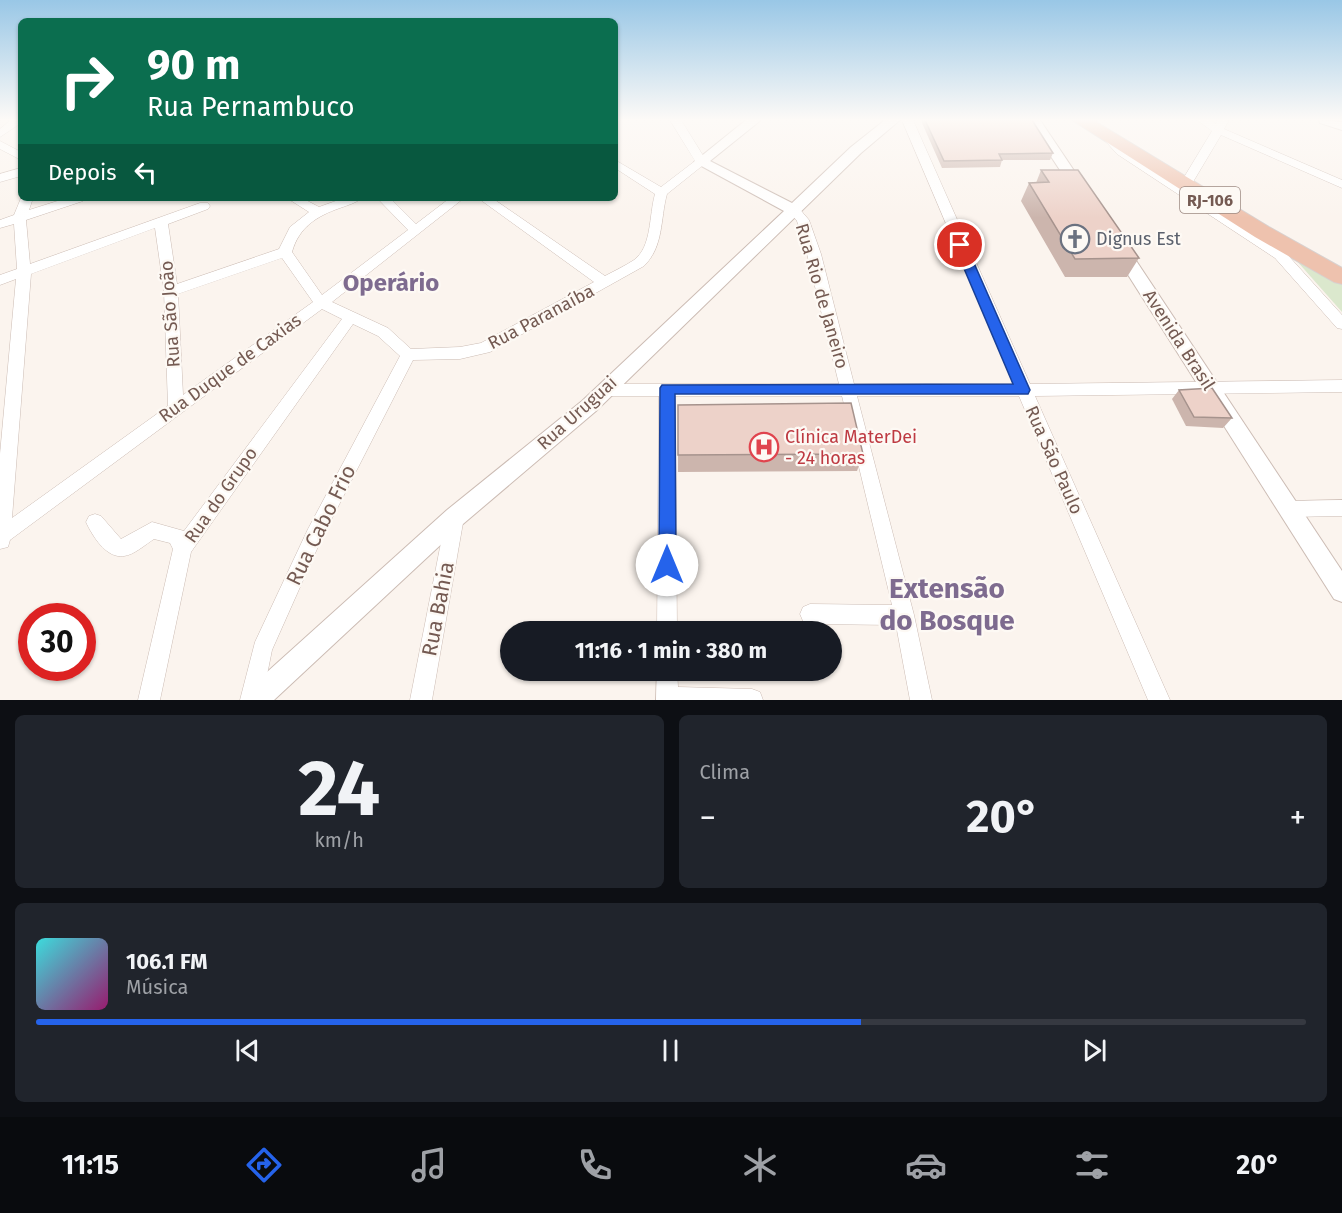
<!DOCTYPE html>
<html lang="pt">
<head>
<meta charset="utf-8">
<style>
	:root { --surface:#171b24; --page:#20242c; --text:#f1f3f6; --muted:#9ea1a6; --line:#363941; --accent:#2563eb }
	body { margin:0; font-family:"Fira Sans",sans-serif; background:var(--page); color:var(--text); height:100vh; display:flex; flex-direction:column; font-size:22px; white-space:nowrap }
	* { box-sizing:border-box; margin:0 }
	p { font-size:20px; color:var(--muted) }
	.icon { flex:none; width:33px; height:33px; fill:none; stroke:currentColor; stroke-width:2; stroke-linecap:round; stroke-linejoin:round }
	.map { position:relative; height:700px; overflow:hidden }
	.drawer { display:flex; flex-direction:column; gap:15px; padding:15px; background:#0d0f14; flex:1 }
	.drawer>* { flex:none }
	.top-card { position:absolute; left:18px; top:18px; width:600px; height:183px; border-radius:9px; box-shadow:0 2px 4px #0004; background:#0b6e4f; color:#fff; overflow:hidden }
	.speed { position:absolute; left:18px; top:603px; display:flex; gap:12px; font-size:30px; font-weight:700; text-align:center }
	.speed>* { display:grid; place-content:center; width:78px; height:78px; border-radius:50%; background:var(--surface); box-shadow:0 2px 4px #0004; line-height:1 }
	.speed .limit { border:9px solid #d22; background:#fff; color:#111 }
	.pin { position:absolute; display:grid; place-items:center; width:51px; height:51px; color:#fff; margin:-26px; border:3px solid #fff; border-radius:50%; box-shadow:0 2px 6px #0007 }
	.me { position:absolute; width:66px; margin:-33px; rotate:0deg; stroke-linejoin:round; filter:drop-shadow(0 0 4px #0008) }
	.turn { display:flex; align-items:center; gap:21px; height:126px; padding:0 30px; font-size:27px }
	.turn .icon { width:78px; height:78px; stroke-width:2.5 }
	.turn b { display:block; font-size:42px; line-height:51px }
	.then { display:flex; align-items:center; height:57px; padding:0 30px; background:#0003; gap:12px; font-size:22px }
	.big { font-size:45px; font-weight:700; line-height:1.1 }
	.drawer .widget { flex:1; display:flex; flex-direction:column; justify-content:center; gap:9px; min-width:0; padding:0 21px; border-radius:9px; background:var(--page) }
	.drawer .dial { align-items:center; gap:0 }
	.dial b { font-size:78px; line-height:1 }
	.song { display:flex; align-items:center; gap:18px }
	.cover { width:72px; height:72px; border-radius:9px; background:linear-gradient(135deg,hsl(180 70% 55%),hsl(320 70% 35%)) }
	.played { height:6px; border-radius:3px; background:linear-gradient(90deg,var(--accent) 65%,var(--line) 65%) }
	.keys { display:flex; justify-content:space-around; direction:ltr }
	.heat { display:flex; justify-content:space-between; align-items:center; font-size:33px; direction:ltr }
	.drawer .tiles { flex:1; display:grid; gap:15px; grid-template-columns:1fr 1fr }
	.widget:last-child { grid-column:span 2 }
	.trip { position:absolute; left:500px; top:621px; width:342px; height:60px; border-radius:30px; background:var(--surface); box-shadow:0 2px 4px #0004; font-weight:700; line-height:60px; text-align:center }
	.tabs { display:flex; height:96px; justify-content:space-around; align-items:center; background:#090b0e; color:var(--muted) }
	.tabs .icon { width:42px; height:42px }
	.tabs .on { color:var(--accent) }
	.tabs b { font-size:27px; color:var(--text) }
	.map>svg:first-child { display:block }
	.green { fill:#dbe8cd }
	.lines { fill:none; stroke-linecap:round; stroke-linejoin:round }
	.minor-casing { stroke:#ccbcb4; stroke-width:1 }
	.tertiary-casing { stroke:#ccbcb4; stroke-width:2 }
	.trunk-casing { stroke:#d8d1cf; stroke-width:2 }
	.minor { fill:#fff; fill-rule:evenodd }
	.tertiary { fill:#fff; fill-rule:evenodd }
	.trunk { fill:#eec2ae; fill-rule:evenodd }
	.wall { fill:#ccb5ad }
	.building { fill:#edd2c9; stroke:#a6938d; stroke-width:1.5 }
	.route { fill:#2563eb; stroke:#184099; stroke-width:1.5 }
	.labels { text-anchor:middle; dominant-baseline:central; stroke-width:4.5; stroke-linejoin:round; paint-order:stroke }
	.shield { fill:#fdf9f4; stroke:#9d8a83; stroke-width:1.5 }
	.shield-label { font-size:16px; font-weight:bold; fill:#745a52 }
	.worship-label { font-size:18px; fill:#5b616d; stroke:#fdf9f4; text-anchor:start }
	.street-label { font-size:18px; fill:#745a52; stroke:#fdf9f4 }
	.health-label { font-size:18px; fill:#be3a42; stroke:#fdf9f4; text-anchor:start }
	.near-street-label { font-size:21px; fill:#745a52; stroke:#fdf9f4 }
	.district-label { font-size:24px; font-weight:bold; fill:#7e6b8f; stroke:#fdf9f4 }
	.near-district-label { font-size:28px; font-weight:bold; fill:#7e6b8f; stroke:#fdf9f4 }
</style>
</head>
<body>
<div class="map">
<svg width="1342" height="700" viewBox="0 0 1342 700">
	<rect width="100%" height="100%" fill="#fbf4ee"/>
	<polygon class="green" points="1296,260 1342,285 1342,312"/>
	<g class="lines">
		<g class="minor-casing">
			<g id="minor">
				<polygon points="11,120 21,120 21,123 0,137 0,129"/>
				<path d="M 670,120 L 681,120 L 707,162 L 667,194 C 660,220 664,246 644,266 L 490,352 L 460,359 L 413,360 L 321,540 L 272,650 L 262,700 L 240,700 L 255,642 L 308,529 L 400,356 L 378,336 L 353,324 L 191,552 L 160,700 L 138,700 L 173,549 L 170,543 L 154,539 C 146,544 134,555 124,556 C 106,559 92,535 86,522 L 89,516 L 95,514 L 101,516 L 121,539 L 152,522 L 184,531 L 342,319 L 322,309 L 10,540 L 8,547 L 0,549 L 0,454 L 16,279 L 0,285 L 0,275 L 17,269 L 14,224 L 0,228 L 0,220 L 14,215 L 21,198 L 33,198 L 29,210 L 67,198 L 85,198 L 83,201 L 26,220 L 30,264 L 200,203 L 208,203 L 210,206 L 208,209 L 168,224 L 177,284 L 279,249 L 290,227 L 309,212 L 287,198 L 302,198 L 319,207 L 344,198 L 362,198 C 356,203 348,205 340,208 C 317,216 299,227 292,252 L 322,295 L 408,230 L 377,198 L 390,198 L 416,224 L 450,198 L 464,198 L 332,302 L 388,328 L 411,349 L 460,347 L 481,343 L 594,282 L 478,198 L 492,198 L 605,276 C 614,271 625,266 634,260 C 652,247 649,215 655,194 L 615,168 L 615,160 L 661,187 L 695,161 ZM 155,228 L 164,291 L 168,406 L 12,518 L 31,274 ZM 282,258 L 313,302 L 183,395 L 178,294 Z"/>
				<polygon points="902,120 913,120 1030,384 1342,380 1342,392 1035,396 1170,700 1148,700 1019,396 857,396 914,615 932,700 910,700 896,625 810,624 803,621 800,614 803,607 810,604 892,605 842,396 675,396 677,632 657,632 659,396 605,396 599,394 597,390 599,386 605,384 839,384 807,254 797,221 788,210 790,207 798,207 809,220 821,254 854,384 1014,384"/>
				<polygon points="1197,120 1210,120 1216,124 1218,120 1229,120 1224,129 1342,180 1342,188 1221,135 1193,182 1185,182 1183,179 1212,131"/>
				<polygon points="1107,133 1111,134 1125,150 1152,169 1285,252 1342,315 1342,329 1337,328 1275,258 1117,154 1101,136"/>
				<polygon points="0,141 21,152 21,160 0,149"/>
				<polygon points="21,168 21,176 0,182 0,174"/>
				<polygon points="1342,500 1342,516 1288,517 1282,515 1279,509 1282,503 1288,501"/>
				<polygon points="455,509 461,511 464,517 432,700 410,700 446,517 449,511"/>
				<polygon points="657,670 677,670 678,687 752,689 760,692 763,700 656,700"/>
			</g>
		</g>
		<g class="tertiary-casing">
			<g id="tertiary">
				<polygon points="746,120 761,120 710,161 792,203 851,147 885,120 900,120 861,153 596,411 463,524 274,700 242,700 246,691 447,510 582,401 784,211 694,162"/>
				<polygon points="1027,120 1040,120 1087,190 1085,193 1075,193"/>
				<polygon points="1319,120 1342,122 1342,130 1320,123"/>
				<polygon points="1119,243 1125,244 1342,571 1342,602 1334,599 1111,248"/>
			</g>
		</g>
		<g class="trunk-casing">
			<polygon id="trunk" points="1072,120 1093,120 1269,227 1342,268 1342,284 1334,282 1255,237"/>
		</g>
		<use href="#minor" class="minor"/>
		<use href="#tertiary" class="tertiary"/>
		<use href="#trunk" class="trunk"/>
	</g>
	<g class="wall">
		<polygon points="922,120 1032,120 1053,153 1050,160 1002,160 1000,167 942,168 922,123"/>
		<polygon points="1041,170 1139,258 1127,277 1065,277 1021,201 1029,183 1036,183"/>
		<polygon points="1179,390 1232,418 1223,428 1186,426 1172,399"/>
		<polygon points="678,405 863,454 857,471 678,472"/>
	</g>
	<g class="building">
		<polygon points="925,120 1032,120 1053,153 999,154 1002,160 944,161"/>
		<polygon points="1041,170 1078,170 1139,258 1075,259 1029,183 1049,182"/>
		<polygon points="1212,388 1232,418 1194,417 1179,390"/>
		<polygon points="851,403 863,454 678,455 678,405"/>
	</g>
	<linearGradient id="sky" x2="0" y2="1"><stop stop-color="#99c7e6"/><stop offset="0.55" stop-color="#fdfaf7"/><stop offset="1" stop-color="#fdfaf7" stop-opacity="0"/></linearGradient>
	<rect width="1342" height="218" fill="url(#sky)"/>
	<polygon class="route" points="960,241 966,245 1030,390 1028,394 675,394 676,565 673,571 667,573 661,571 659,565 660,388 662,385 1013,384 954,245"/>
	<defs>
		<g id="church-ring" transform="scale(1.5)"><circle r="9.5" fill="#fdf9f4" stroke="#6b7280" stroke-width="1.5"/><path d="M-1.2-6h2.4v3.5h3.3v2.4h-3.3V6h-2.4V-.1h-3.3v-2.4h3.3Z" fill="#6b7280"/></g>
		<g id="hospital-ring" transform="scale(1.5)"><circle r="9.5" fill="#fdf9f4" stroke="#e0444e" stroke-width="1.5"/><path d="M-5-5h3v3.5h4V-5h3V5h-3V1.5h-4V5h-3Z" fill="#e0444e"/></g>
	</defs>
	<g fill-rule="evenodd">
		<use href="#church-ring" x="1075" y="239"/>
		<use href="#hospital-ring" x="764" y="447"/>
	</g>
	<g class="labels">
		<rect class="shield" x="1180" y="187" width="60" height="26" rx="4.5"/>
		<g class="shield-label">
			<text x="1210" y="200">RJ-106</text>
		</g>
		<g class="worship-label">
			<text x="1096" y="239">Dignus Est</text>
		</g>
		<g class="street-label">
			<text transform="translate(822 296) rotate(74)">Rua Rio de Janeiro</text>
			<text transform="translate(170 314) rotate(-94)">Rua São João</text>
			<text transform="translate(541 317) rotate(-28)">Rua Paranaíba</text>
			<text transform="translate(1179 340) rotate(57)">Avenida Brasil</text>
			<text transform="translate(230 368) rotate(-36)">Rua Duque de Caxias</text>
			<text transform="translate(577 413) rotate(-42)">Rua Uruguai</text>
			<text transform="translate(1054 460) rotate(66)">Rua São Paulo</text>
			<text transform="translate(221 495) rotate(-55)">Rua do Grupo</text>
		</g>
		<g class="health-label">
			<text x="785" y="437">Clínica MaterDei<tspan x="785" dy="21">- 24 horas</tspan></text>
		</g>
		<g class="near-street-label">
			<text transform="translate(321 525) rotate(-64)">Rua Cabo Frio</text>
			<text transform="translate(438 609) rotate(-79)">Rua Bahia</text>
		</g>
		<g class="district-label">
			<text x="391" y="283">Operário</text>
		</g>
		<g class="near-district-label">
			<text x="947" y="588">Extensão<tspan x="947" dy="32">do Bosque</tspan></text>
		</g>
	</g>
</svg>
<div class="speed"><div class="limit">30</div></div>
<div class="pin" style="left:960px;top:245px;background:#d93025"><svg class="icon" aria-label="arrive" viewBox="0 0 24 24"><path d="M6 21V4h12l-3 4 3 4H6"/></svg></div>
<svg class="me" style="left:667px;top:565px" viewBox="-20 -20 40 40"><circle r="19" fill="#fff"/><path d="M0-13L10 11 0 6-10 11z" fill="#2563eb"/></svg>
<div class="trip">11:16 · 1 min · 380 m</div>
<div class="top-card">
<div class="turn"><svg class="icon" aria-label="right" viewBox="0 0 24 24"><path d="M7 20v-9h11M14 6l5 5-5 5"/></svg><div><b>90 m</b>Rua Pernambuco</div></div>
<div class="then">Depois<svg class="icon" aria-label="left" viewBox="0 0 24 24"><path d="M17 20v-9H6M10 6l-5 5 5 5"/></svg></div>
</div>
</div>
<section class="drawer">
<div class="tiles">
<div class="widget dial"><b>24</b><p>km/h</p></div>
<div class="widget"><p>Clima</p>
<div class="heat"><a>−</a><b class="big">20°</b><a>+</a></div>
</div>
<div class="widget">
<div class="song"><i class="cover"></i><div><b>106.1 FM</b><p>Música</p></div></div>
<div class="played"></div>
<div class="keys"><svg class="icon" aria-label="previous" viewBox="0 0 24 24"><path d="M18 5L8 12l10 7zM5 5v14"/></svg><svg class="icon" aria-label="pause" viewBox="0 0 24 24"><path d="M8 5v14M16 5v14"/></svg><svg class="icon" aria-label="next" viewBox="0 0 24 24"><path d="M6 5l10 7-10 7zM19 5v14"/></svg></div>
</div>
</div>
</section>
<nav class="tabs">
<b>11:15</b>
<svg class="icon on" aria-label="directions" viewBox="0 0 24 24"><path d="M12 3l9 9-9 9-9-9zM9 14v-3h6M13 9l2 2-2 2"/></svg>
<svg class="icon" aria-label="music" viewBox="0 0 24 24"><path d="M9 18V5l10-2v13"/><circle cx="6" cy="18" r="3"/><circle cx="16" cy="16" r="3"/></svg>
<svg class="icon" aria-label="phone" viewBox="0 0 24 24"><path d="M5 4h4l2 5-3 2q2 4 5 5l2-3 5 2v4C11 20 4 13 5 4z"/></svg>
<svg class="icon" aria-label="climate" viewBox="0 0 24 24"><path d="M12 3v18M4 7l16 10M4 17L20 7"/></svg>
<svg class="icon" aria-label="car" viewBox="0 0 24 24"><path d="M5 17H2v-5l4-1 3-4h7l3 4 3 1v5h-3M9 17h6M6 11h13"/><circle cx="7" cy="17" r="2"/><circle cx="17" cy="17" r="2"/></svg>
<svg class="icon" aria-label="filters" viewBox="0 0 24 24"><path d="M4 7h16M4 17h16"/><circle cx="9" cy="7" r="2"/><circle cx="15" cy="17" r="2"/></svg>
<b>20°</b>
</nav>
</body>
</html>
